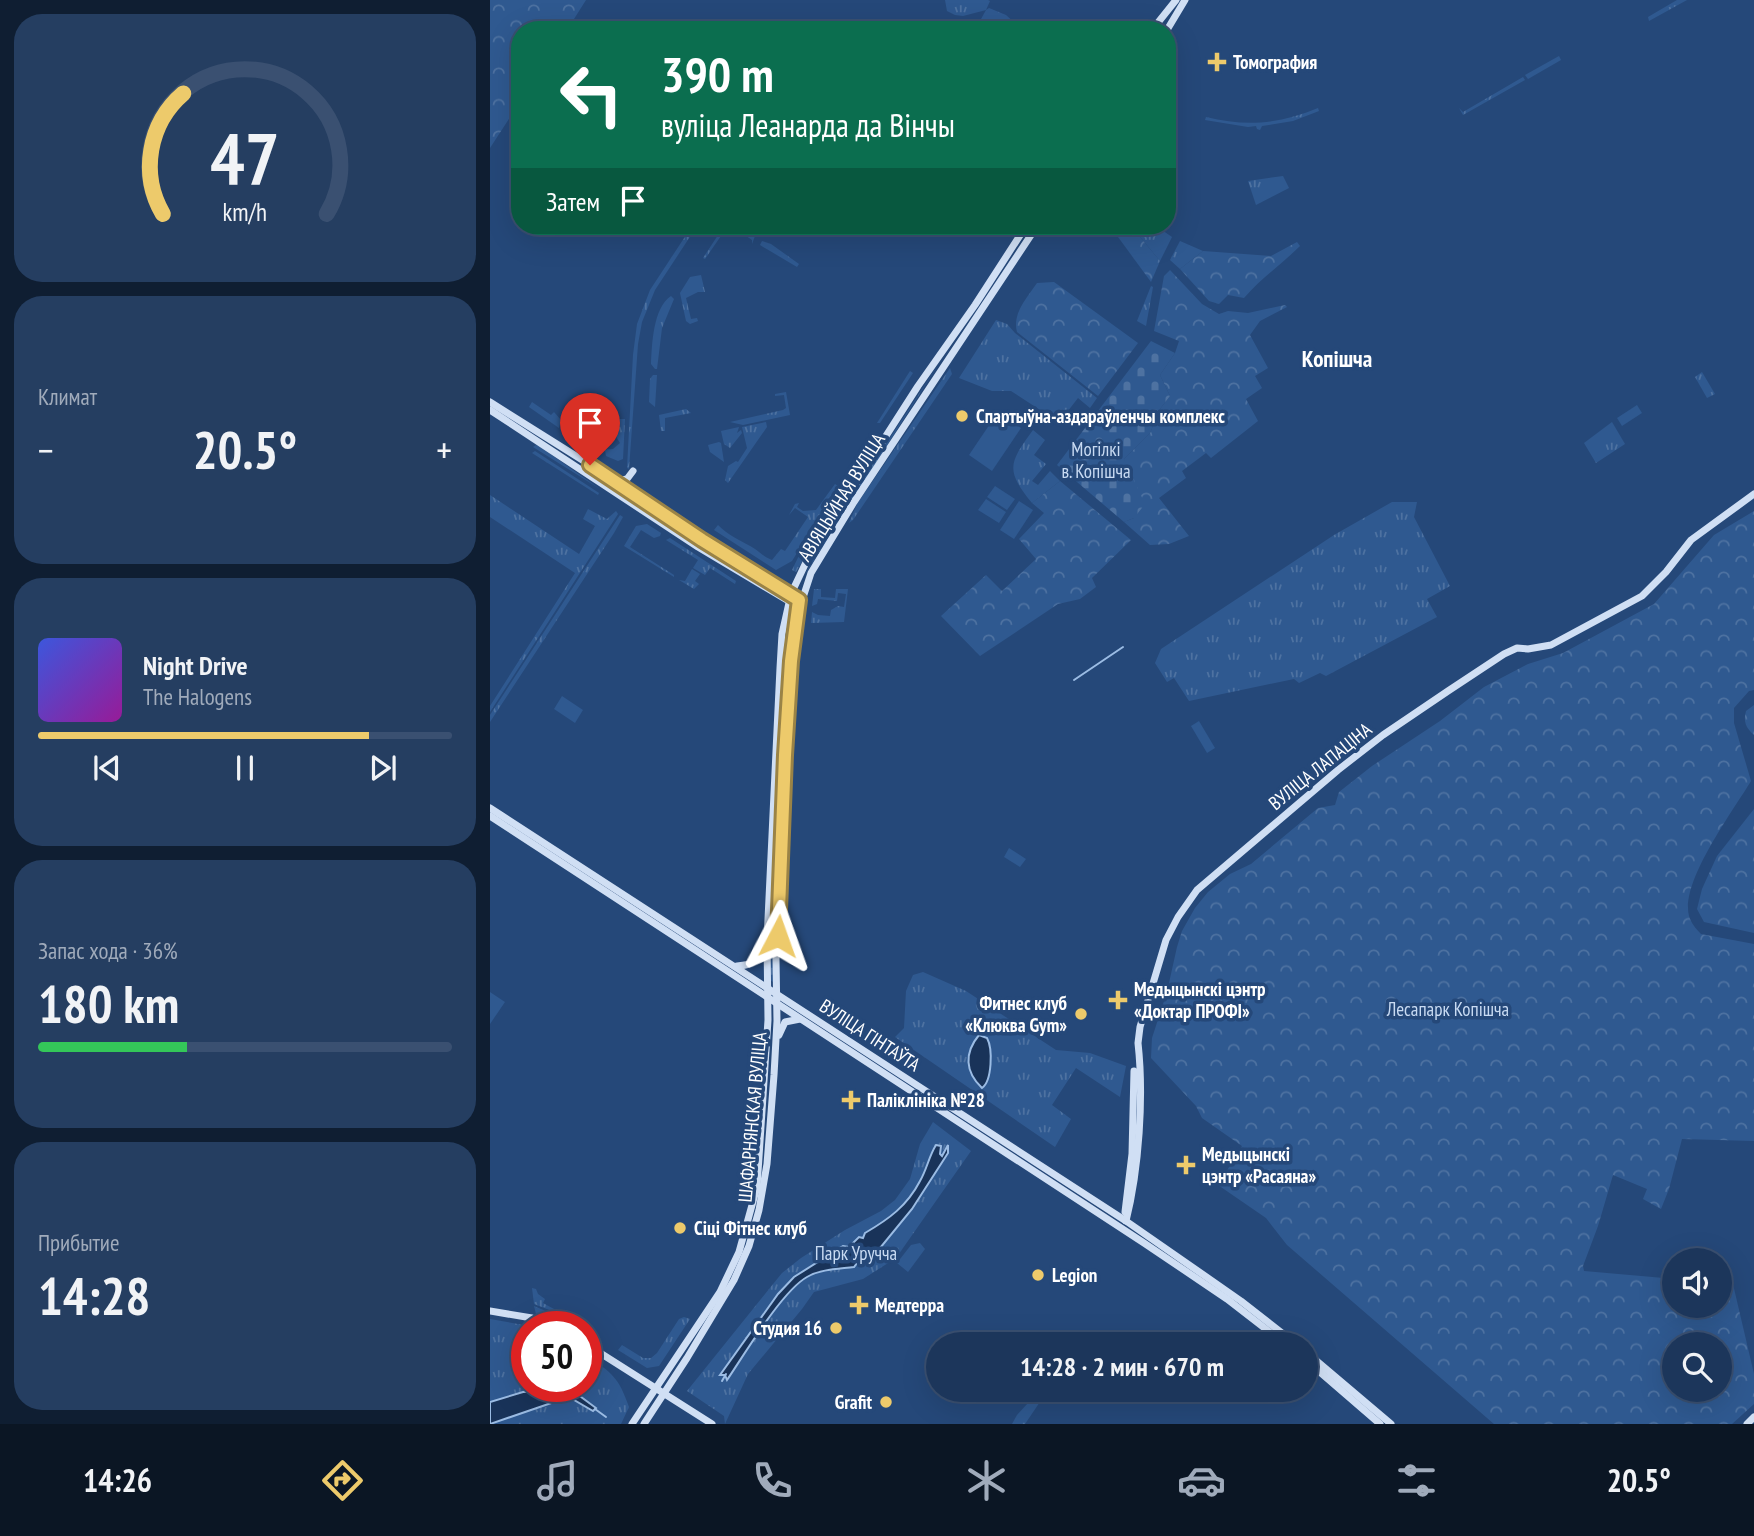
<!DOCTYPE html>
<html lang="ru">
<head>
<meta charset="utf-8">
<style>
	:root { --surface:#1c365b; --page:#253e61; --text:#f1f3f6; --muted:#a0abbb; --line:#3a5071; --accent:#edca6b }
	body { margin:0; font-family:"PT Sans Narrow",sans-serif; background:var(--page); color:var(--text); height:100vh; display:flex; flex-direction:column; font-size:26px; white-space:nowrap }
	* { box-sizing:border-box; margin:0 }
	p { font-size:23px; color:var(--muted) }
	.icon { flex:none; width:38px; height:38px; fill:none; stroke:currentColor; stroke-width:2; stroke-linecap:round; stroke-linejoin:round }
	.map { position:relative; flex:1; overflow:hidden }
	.drawer { display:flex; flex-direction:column; gap:14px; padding:14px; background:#0f1e32; width:490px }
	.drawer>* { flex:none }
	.hud { position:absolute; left:21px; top:21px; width:665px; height:214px; border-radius:28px; box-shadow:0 7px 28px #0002,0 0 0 2px var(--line); background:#0b6e4f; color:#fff; overflow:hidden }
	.tools { position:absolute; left:1172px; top:1248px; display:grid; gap:14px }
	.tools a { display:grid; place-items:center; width:70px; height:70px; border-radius:50%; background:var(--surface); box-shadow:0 7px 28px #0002,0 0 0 2px var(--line); font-size:35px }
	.speed { position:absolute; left:21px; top:1311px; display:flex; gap:14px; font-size:35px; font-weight:700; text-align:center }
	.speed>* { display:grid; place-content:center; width:91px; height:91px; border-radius:50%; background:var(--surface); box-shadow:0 7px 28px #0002,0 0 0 2px var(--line); line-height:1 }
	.speed .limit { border:10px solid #d22; background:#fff; color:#111 }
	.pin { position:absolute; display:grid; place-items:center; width:60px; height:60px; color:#fff; margin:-72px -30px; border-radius:50% 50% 50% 0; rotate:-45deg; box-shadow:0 0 7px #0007 }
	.pin .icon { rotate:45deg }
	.me { position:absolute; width:77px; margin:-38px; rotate:4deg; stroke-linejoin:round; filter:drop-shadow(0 0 5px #0008) }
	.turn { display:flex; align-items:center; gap:24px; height:147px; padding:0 35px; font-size:32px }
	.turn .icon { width:91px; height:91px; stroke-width:2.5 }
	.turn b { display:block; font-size:49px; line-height:60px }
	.then { display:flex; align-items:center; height:66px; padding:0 35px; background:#0003; gap:14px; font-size:26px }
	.big { font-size:52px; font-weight:700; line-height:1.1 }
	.drawer .widget { flex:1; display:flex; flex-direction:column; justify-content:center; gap:10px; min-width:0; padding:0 24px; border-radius:28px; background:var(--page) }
	.drawer .dial { align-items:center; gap:0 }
	.dial svg { height:182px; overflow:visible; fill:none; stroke:var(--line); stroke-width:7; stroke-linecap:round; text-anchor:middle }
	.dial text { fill:var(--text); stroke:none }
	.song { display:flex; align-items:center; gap:21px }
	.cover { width:84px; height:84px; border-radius:10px; background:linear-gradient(135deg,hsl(230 70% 55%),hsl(300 70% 35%)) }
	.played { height:7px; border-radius:4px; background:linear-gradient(90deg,var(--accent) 80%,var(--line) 80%) }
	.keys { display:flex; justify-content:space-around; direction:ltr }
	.heat { display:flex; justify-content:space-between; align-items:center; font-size:38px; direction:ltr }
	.charge { height:10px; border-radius:5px; background:linear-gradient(90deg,#34c759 36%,var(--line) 0) }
	.trip { position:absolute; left:436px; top:1332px; width:392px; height:70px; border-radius:35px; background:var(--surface); box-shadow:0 7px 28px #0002,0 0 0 2px var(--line); font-weight:700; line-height:70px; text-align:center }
	.dock { display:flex; height:112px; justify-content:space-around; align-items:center; background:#0b1624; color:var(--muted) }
	.dock .icon { width:49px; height:49px }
	.dock .on { color:var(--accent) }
	.dock b { font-size:32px; color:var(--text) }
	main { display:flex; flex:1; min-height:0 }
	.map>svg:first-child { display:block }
	.grass { fill:url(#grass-tufts) }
	.forest { fill:url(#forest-crowns); fill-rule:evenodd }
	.cemetery { fill:url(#cemetery-stones) }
	.garden { fill:#2f5990 }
	.water { fill:#193359; stroke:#9bbce4; stroke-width:2 }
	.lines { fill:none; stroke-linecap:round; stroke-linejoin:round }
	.stream { stroke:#9bbce4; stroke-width:2 }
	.secondary { stroke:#d0dff4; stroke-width:7 }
	.route-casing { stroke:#9a8346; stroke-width:18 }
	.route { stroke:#edca6b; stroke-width:12 }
	.poi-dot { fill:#edca6b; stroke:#254879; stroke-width:2.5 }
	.labels { text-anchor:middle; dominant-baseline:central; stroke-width:7; stroke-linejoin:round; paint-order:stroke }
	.poi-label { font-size:19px; font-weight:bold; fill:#fff; stroke:#254879; text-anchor:start }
	.park-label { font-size:19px; fill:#c9dbf3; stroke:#254879 }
	.street-label { font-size:19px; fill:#fff; stroke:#254879 }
	.quarter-label { font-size:23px; font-weight:bold; fill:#fff; stroke:#254879 }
</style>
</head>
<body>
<main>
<section class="drawer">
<div class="widget dial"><svg viewBox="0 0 100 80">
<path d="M14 69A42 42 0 1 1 86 69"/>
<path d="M14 69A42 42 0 0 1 23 16" stroke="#edca6b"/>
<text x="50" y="56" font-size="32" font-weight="700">47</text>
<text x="50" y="72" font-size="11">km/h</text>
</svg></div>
<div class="widget"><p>Климат</p>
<div class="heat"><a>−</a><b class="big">20.5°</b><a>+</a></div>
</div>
<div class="widget">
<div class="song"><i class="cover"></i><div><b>Night Drive</b><p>The Halogens</p></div></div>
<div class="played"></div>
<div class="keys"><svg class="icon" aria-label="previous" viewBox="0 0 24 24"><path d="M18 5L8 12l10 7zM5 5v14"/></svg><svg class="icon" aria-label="pause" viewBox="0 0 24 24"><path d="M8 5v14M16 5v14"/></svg><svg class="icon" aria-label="next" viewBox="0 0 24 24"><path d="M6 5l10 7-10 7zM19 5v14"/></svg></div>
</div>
<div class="widget"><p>Запас хода · 36%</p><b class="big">180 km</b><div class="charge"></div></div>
<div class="widget"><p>Прибытие</p><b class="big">14:28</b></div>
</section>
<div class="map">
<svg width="1264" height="1424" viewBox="0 0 1264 1424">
	<defs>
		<pattern id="grass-tufts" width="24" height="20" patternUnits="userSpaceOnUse" patternTransform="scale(1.75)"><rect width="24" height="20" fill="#2f5990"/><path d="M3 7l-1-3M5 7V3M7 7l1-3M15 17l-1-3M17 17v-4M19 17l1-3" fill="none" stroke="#4e72a1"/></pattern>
		<pattern id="forest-crowns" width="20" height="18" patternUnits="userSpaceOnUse" patternTransform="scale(1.75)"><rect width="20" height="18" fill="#2f5990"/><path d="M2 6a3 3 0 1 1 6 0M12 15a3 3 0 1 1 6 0" fill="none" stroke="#4e72a1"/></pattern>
		<pattern id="cemetery-stones" width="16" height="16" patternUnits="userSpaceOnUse" patternTransform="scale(1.75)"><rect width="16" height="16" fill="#2f5990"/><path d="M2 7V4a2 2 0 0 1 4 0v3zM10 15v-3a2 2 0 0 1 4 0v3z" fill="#4e72a1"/></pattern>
	</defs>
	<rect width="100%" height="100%" fill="#254879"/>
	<g class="grass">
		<polygon points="455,0 498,0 500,1 496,10 499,8 516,15 527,25 526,30 485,30 496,10 473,16 465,15 457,11"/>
		<polygon points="1187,0 1197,0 1159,21 1158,17"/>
		<polygon points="1069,56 1071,60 1038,79 1035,75"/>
		<polygon points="1033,77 1035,80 973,115 969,108 973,112"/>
		<path d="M 828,108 L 829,111 L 803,121 L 772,126 L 770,130 L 767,129 L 766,126 L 758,127 L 715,120 L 716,117 C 756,127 790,124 828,108 Z"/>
		<polygon points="793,176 799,188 766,205 758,181"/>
		<polygon points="202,226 207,226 165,290 152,322 148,344 139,469 137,468 143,355 147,324 160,290"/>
		<polygon points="234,226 248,226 265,236 262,244 262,240 249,231 233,233 215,259 213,258"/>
		<polygon points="641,226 666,226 682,237 670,261"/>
		<polygon points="272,241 281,244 309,264 307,267 270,245"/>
		<polygon points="690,241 713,251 690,269 680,260"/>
		<polygon points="211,275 215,292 208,292 196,298 201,319 207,318 208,321 200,324 196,321 190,293 200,277"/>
		<polygon points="661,286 663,287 656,326 647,321"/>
		<path d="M 181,296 L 184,299 L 172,328 L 167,369 L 165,369 L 161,364 C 162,344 163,308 181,296 Z"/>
		<polygon points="506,320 517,324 525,333 607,398 600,408 588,398 567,425 562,422 564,419 521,391 502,391 469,378"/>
		<polygon points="450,362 314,576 343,524"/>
		<polygon points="460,368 462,374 363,520 359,523 367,504"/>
		<polygon points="420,371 423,373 390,423 387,423"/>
		<polygon points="1212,372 1225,394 1217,398 1205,377"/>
		<polygon points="163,375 167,375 165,407 159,402 160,379"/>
		<polygon points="296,392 300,415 253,425 240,422 293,410 296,408 294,395 285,396 285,394"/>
		<polygon points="42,402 61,415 64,412 71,420 69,428 39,407"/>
		<polygon points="196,409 201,413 175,418 175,431 171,431 169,415"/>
		<polygon points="128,419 135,419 133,459 128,461 116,456 115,450 123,449 130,443 125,435"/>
		<polygon points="276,422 277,427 238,483 235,480 238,466 246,461 248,462 257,448 252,427"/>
		<polygon points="1122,422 1135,444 1106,463 1094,443"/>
		<polygon points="84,424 87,425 84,429 96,438 98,434 101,435 96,442 88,441 74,431 77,426"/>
		<polygon points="249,427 247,433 251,430 252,433 240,448 234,444 231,431"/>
		<path d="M 543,430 L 555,440 L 544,455 L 556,464 L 542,481 L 548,485 L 560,471 L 570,481 L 542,503 C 515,470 519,463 543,430 Z"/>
		<polygon points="229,442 231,443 234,462 220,452 218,445"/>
		<polygon points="46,445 49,446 110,489 43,447"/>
		<polygon points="45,451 109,493 108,495 42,453"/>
		<path d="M 345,484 L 348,486 L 302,561 L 286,570 L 224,530 L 228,525 C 237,535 254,542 265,549 C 271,553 275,558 282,560 L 291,549 L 295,551 L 318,517 L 305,508 L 299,515 L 305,504 L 309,503 L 307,507 L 313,511 L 326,510 Z"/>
		<polygon points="0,495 89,554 105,526 93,519 98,509 117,519 126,511 128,514 0,712 0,706 85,573 0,517"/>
		<polygon points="902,502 927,502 924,517 960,586 937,599 947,617 836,676 830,673 809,683 804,679 699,701 684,678 677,682 665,663 671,649 844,535"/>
		<polygon points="338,506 343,510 306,572 302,570 317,539"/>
		<polygon points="130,515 133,517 124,533 0,722 0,715"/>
		<polygon points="157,524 171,533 170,536 164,538 151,530 140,547 184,575 184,577 134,546 146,526"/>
		<polygon points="180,538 246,581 245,584 220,568 215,575 203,568 208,560 176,540"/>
		<polygon points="202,569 210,574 205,581 209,584 204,589 189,580 195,581"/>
		<polygon points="324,589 331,589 331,597 345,598 346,589 358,589 354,622 321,623 322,612 328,615 340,616 341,610 348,606 354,607 356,594 348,593 347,601 328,599 327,604 322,606"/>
		<polygon points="296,640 298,640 291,747 289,747"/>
		<polygon points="288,757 291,757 283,982 280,980"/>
		<polygon points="433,972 476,991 566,1050 600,1053 636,1066 630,1097 586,1068 562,1105 581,1119 565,1147 405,1037 414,1028 416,991 423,975"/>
		<polygon points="443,1122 481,1151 406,1258 373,1279 324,1292 312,1309 258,1374 235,1424 234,1416 197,1391 292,1273 311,1258 355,1230 391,1211 405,1200 420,1179 430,1144"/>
		<polygon points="430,1243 435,1249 418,1272 407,1263 421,1245"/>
		<polygon points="42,1288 46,1289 48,1294 55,1299 53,1303 73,1314 76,1310 78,1311 80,1318 44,1304"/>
		<polygon points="44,1306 79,1321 70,1325 46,1314"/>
		<polygon points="194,1317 200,1319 169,1366 157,1368 128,1350 132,1345 153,1358 161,1358 167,1353 189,1319"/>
		<path d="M 0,1319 L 39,1326 L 37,1326 L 37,1386 L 96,1386 L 96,1356 C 122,1372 129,1378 139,1407 L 131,1424 L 0,1424 Z"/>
		<polygon points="550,1390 558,1390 535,1424 522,1424 527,1415"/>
	</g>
	<g class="forest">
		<polygon points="0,0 96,0 77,30 30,30 30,102 0,148"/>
		<polygon points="620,226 641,226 670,261 661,282"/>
		<path d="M 807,242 L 810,246 C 792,264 771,278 754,298 L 738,295 L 729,304 L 719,301 L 690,269 L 713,251 L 781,256 Z"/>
		<polygon points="680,270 712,304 729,314 738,311 758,313 795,305 797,307 770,321 760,335 778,368 765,376 772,388 756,399 768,421 721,458 716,453 692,471 696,478 669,498 699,536 679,544 660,545 634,522 644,518 634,459 660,433 670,409 680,396 670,375 685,353 689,341 664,331 674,276"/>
		<path d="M 564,282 L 648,343 L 608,396 L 527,332 C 522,313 537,298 547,283 Z"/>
		<polygon points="570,481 641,540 602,578 606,587 590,599 568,604 490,656 451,616 496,575 512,591 546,559 529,539 554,513 542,503"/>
		<path d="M 1264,511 L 1264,690 L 1259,691 L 1244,708 L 1244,723 L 1261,781 C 1243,811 1190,882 1199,916 C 1201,923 1206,929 1211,934 L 1264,944 L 1264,1141 L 1192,1139 L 1179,1189 L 1171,1209 L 1153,1199 L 1157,1189 L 1123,1175 L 1108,1226 L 1093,1266 L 1094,1271 L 1185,1279 L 1185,1306 L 1230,1306 L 1230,1280 L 1242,1280 L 1264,1374 L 1264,1404 L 1242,1424 L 1004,1424 L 797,1245 L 776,1218 L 728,1185 L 752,1146 L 712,1118 L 706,1106 L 661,1058 L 662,1038 L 677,992 L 687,947 L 692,931 L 705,908 L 718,892 L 740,874 L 761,864 L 828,808 L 845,805 L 849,792 L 882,766 L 950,721 L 994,687 L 1038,664 L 1073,653 L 1164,604 L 1224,535 ZM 1185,1344 L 1230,1344 L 1230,1390 L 1185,1390 Z"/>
		<path d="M 1264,705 L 1264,735 C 1256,728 1253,722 1256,711 Z"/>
		<polygon points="1264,809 1264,933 1214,922 1207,909 1212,889 1227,856"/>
	</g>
	<polygon class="cemetery" points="661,341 685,353 670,375 680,396 670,409 660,433 634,459 655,504 644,518 634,522 567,465"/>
	<g class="garden">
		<polygon points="1147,405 1152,413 1132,426 1127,418"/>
		<polygon points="508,412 531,428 502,471 479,455"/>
		<polygon points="505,486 525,499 517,510 497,497"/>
		<polygon points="496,499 516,512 509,523 488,510"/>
		<polygon points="529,501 543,510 524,539 510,530"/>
		<polygon points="72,696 93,710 85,723 64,709"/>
		<polygon points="709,721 725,748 717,753 701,726"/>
		<polygon points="519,848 536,859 530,867 514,857"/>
		<polygon points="0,992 15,1002 0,1024"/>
	</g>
	<g class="water">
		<path d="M 489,1035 L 497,1038 C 503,1049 502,1081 492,1088 C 475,1072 474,1053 489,1035 Z"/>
		<path d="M 446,1145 L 451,1146 L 450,1154 L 452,1156 L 458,1145 L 458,1153 L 422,1209 L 386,1253 L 374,1254 L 364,1267 C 348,1269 331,1269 317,1277 C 292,1291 254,1355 237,1380 L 235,1375 L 230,1375 L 288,1294 L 304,1277 L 353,1246 L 359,1247 L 369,1237 L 373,1238 L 375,1233 C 399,1219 417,1206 430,1181 C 437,1169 439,1156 446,1145 Z"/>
		<polygon points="61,1390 87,1394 106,1408 103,1411 84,1400 70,1400 0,1424 0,1402 33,1392"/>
	</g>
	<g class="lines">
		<g class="stream">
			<polyline points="584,680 633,647"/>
			<polyline points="232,1381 236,1374"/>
			<polyline points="105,1409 116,1417"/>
		</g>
		<g class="secondary">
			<polyline points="662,30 686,0"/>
			<polyline points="677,30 695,0"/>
			<polyline points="0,402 121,478 212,540 301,594 310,603"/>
			<polyline points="0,410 208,547 302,603"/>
			<polyline points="127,481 137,479 143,471"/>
			<polyline points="0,808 636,1221 751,1301 806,1344"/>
			<polyline points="0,816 654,1243 737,1299 795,1344"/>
			<path d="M 247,966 C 265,965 269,960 275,943"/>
			<polyline points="289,1035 295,1022 310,1019"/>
			<polyline points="635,1212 642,1154 644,1071"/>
			<path d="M 636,1221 C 649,1169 654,1097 648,1043 L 650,1027 L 676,940 L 688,917 L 707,890 L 848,770 L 893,735 L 958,691 L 1014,654 L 1027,648 L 1038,649 L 1061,645 L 1152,596 L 1176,572 L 1201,540 L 1264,494"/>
			<polyline points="0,1311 42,1318 63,1326"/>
			<polyline points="96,1344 222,1424"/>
			<polyline points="816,1352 901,1424"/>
			<polyline points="816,1360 890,1424"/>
			<polyline points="142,1424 230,1292 249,1252 267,1187 278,1020 277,940 290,668 292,634 301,594 319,556 428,386 485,305 536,226"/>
			<polyline points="154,1424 197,1358 244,1280 259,1246 269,1210 277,1164 284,1075 287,1021 286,959 301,661 307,616 321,573 364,502 547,226"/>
			<polyline points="1257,1424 1264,1417"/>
		</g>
	</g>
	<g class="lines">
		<g class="route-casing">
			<polyline id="route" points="100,465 212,540 309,600 301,661 295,755 288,936"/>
		</g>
		<use href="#route" class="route"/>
	</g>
	<g class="poi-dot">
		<path d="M723.5 51.5h7v7h7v7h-7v7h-7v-7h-7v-7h7z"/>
		<circle cx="472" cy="416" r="7"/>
		<path d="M624.5 989.5h7v7h7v7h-7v7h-7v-7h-7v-7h7z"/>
		<circle cx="591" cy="1014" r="7"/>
		<path d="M357.5 1089.5h7v7h7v7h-7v7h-7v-7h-7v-7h7z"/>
		<path d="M692.5 1154.5h7v7h7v7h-7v7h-7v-7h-7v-7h7z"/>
		<circle cx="190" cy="1228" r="7"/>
		<circle cx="548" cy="1275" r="7"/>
		<path d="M365.5 1294.5h7v7h7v7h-7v7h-7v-7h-7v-7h7z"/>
		<circle cx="346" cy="1328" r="7"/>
		<circle cx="396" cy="1402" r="7"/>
	</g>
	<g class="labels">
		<g class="poi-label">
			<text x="743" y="62">Томография</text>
			<text x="486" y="416">Спартыўна-аздараўленчы комплекс</text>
			<text x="644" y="989">Медыцынскі цэнтр<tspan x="644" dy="22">«Доктар ПРОФІ»</tspan></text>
			<text x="577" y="1003" text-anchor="end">Фитнес клуб<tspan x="577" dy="22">«Клюква Gym»</tspan></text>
			<text x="377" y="1100">Паліклініка №28</text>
			<text x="712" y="1154">Медыцынскі<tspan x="712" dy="22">цэнтр «Расаяна»</tspan></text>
			<text x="204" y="1228">Сіці Фітнес клуб</text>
			<text x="562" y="1275">Legion</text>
			<text x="385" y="1305">Медтерра</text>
			<text x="332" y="1328" text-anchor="end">Студия 16</text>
			<text x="382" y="1402" text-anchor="end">Grafit</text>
		</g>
		<g class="park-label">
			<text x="606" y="449">Могілкі<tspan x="606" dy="22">в. Копішча</tspan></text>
			<text x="958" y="1009">Лесапарк Копішча</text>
			<text x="366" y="1253">Парк Уручча</text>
		</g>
		<g class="street-label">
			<text transform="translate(351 497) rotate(-58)">АВІЯЦЫЙНАЯ ВУЛІЦА</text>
			<text transform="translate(830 766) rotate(-39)">ВУЛІЦА ЛАПАЦІНА</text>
			<text transform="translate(380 1035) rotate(33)">ВУЛІЦА ГІНТАЎТА</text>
			<text transform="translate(262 1117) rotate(-85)">ШАФАРНЯНСКАЯ ВУЛІЦА</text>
		</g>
		<g class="quarter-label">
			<text x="847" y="358">Копішча</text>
		</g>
	</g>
</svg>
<div class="tools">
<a><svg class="icon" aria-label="sound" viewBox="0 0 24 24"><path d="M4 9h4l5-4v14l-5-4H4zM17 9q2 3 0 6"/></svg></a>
<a><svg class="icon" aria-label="search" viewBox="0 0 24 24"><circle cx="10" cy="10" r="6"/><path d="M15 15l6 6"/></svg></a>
</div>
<div class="speed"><div class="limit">50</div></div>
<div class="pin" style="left:100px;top:465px;background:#d93025"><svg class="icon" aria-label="arrive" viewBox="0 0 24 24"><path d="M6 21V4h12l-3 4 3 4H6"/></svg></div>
<svg class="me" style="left:288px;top:936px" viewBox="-20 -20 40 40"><path d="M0-17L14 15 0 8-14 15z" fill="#edca6b" stroke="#fff" stroke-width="4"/></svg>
<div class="trip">14:28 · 2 мин · 670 m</div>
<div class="hud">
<div class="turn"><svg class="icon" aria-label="left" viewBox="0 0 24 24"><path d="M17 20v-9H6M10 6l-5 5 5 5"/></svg><div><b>390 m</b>вуліца Леанарда да Вінчы</div></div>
<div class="then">Затем<svg class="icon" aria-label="arrive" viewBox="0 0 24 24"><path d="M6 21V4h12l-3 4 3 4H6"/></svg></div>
</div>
</div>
</main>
<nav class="dock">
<b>14:26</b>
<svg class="icon on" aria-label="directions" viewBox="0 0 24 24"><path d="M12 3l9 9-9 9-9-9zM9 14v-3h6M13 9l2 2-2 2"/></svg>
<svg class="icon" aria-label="music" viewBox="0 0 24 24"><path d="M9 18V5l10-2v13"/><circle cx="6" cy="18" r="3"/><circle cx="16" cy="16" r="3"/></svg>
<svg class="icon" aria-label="phone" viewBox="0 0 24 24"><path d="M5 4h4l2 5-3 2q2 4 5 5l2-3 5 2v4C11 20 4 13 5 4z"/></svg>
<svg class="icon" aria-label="climate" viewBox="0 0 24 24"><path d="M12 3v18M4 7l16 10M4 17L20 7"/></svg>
<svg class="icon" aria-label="car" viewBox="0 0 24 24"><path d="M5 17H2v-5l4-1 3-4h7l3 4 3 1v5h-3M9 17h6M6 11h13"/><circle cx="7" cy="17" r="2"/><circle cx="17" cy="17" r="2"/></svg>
<svg class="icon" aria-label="filters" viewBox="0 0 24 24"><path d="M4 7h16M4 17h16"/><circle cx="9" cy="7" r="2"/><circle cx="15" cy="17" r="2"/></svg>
<b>20.5°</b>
</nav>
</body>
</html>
